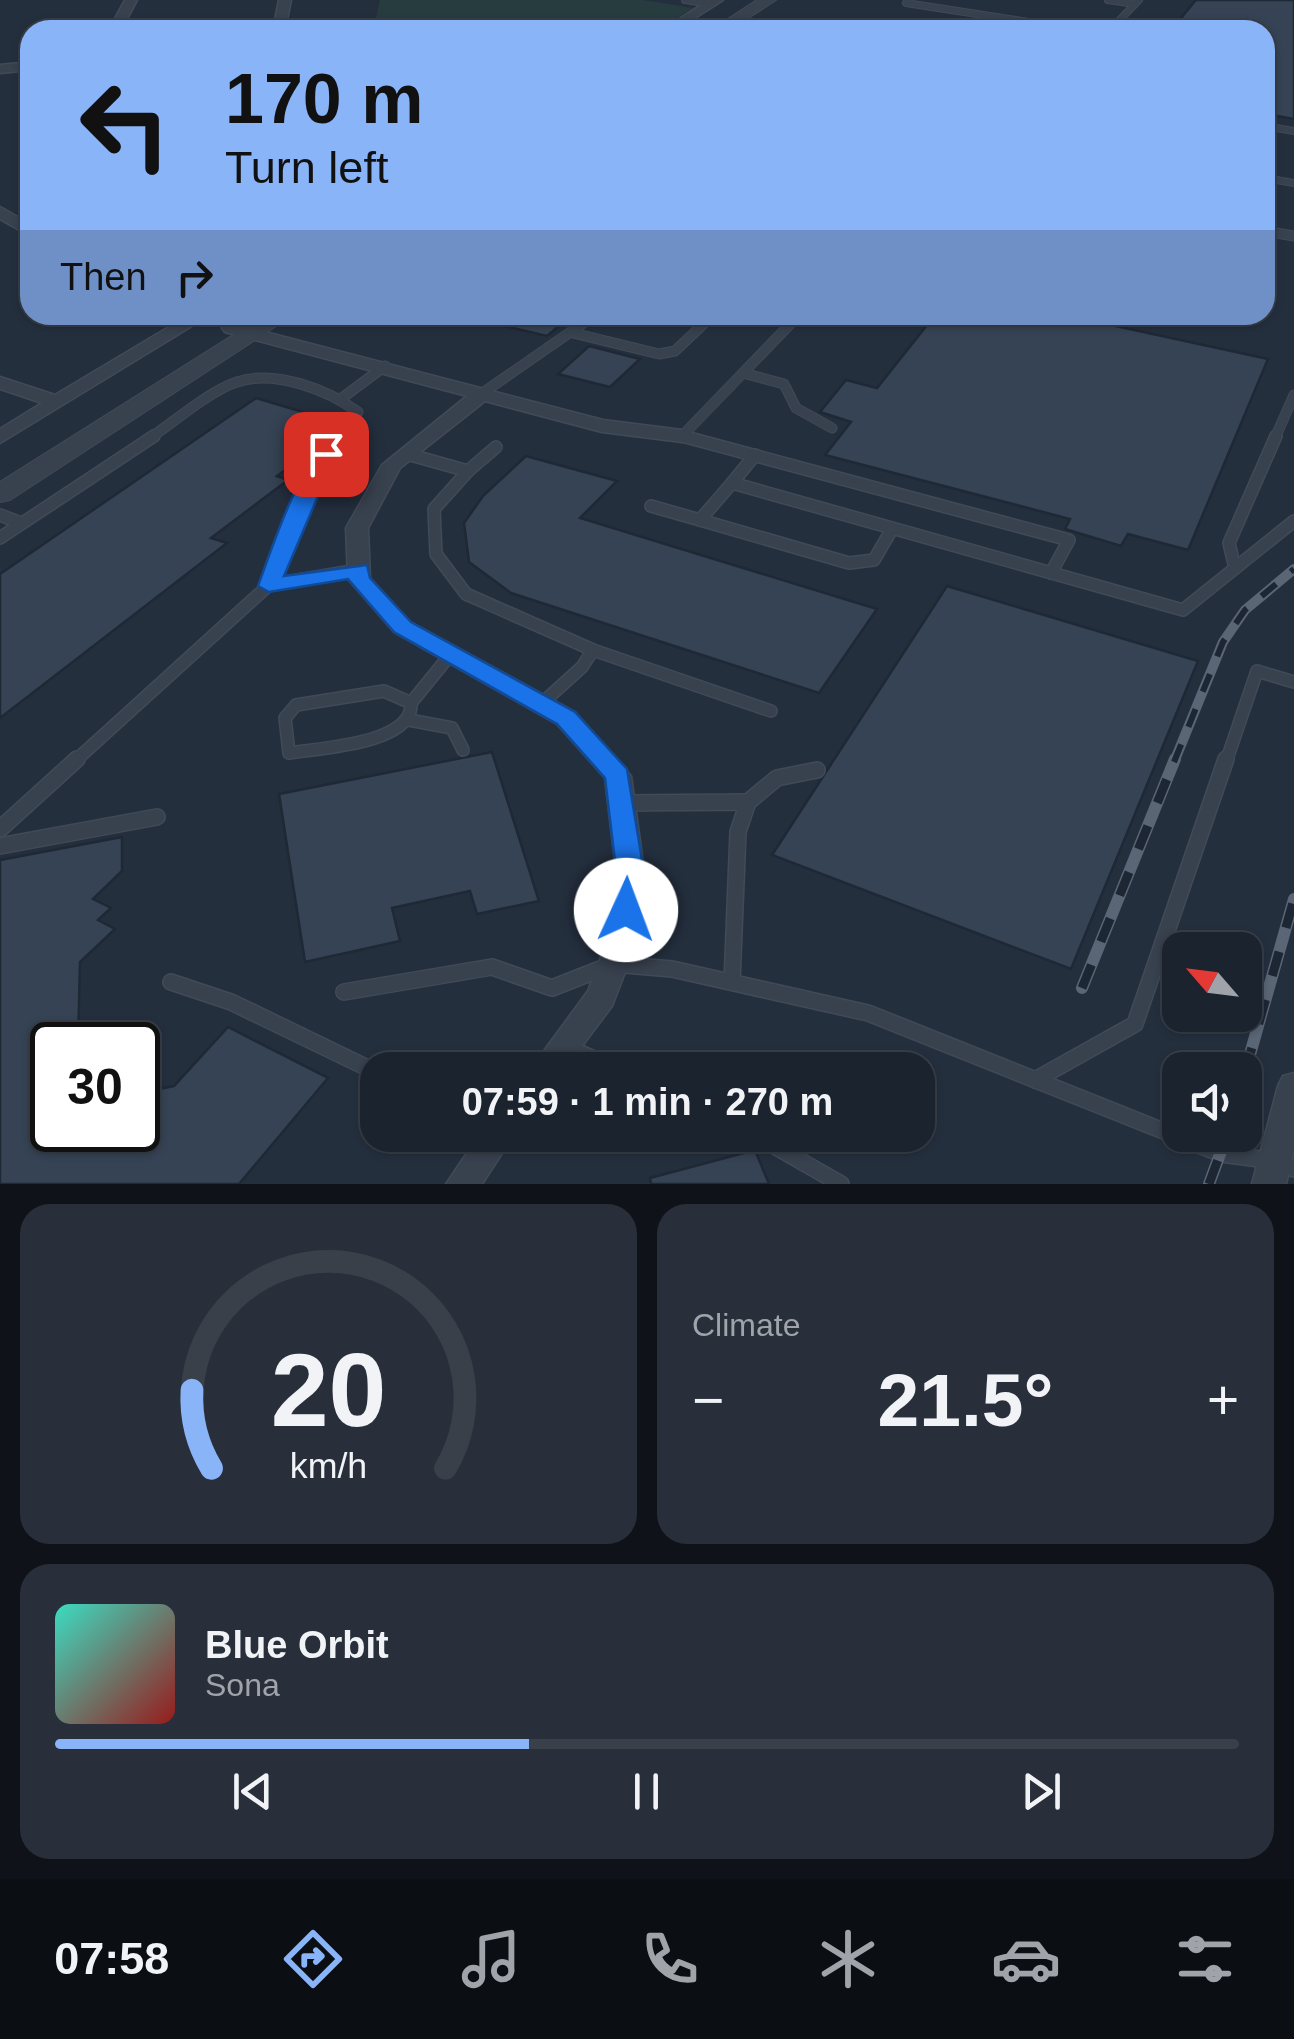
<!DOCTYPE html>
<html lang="en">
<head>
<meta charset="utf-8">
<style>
	:root { --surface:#1b232e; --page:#282f3a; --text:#f1f3f6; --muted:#a0a4aa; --line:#39404a; --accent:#8ab4f8 }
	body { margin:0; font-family:Helvetica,sans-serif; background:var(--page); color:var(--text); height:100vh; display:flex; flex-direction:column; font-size:38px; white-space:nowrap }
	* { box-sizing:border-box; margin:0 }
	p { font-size:32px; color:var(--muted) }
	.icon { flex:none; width:55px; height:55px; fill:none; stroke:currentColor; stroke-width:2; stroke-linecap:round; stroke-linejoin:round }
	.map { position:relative; height:1184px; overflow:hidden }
	.sheet { display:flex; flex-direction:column; gap:20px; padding:20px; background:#0f1319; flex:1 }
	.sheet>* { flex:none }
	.top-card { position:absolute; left:20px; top:20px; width:1255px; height:305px; border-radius:30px; box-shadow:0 2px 8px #0004,0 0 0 2px var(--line); background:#8ab4f8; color:#111; overflow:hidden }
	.needle { width:65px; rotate:298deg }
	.fabs { position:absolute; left:1162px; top:932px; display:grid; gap:20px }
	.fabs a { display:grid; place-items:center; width:100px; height:100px; border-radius:20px; background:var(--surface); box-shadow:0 2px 8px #0004,0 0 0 2px var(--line); font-size:50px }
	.speed { position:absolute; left:30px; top:1022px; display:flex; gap:20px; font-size:50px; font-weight:700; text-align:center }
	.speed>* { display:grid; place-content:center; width:130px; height:130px; border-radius:50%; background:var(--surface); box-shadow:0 2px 8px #0004,0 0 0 2px var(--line); line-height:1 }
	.speed .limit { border:5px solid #111; border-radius:15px; background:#fff; color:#111 }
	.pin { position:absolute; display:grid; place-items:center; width:85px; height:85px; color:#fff; margin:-42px; border-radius:20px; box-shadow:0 5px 15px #0006 }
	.me { position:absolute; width:110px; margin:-55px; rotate:2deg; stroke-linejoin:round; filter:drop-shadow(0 0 8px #0008) }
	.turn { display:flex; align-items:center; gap:35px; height:210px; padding:0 40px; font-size:45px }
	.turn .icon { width:130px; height:130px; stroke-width:2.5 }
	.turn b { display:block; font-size:70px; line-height:85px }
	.then { display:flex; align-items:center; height:95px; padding:0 40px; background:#0003; gap:20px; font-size:38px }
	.big { font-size:75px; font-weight:700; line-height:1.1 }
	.sheet .card { flex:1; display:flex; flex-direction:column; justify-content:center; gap:15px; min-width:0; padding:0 35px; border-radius:30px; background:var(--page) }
	.sheet .dial { align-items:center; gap:0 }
	.dial svg { height:260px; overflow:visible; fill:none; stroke:var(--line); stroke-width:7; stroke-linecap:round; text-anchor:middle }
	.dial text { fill:var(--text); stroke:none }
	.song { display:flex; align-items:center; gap:30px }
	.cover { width:120px; height:120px; border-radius:15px; background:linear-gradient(135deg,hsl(170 70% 55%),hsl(0 70% 35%)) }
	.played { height:10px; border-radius:5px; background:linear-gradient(90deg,var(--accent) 40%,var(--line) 40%) }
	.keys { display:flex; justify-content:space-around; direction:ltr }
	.heat { display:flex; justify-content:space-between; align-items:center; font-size:55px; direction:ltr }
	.sheet .tiles { flex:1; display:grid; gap:20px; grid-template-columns:1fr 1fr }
	.card:last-child { grid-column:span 2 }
	.trip { position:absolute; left:360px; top:1052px; width:575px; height:100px; border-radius:30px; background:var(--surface); box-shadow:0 2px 8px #0004,0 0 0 2px var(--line); font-weight:700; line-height:100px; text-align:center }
	.tabs { display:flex; height:160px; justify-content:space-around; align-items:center; background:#0b0e12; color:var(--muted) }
	.tabs .icon { width:70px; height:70px }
	.tabs .active { color:var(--accent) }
	.tabs b { font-size:45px; color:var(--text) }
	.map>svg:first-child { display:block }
	.green { fill:#263c3f }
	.building { fill:#364354; stroke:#1f2835; stroke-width:2.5 }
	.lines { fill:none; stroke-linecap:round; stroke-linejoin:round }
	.service-far3-casing { stroke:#414a57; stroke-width:8 }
	.service-far2-casing { stroke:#414a57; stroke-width:11 }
	.service-far1-casing { stroke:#414a57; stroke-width:14 }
	.service-casing { stroke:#414a57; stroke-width:18 }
	.minor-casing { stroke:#414a57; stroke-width:3 }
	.tertiary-casing { stroke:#414a57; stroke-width:2 }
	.service-far3 { stroke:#38414e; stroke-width:6 }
	.service-far2 { stroke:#38414e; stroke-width:9 }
	.service-far1 { stroke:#38414e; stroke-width:11 }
	.service { stroke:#38414e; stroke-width:15 }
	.minor { fill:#38414e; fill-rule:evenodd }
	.tertiary { fill:#38414e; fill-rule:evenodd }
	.rail-far1-casing { stroke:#5a6575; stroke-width:10 }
	.rail-casing { stroke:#5a6575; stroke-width:12 }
	.rail-far1 { stroke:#1d2633; stroke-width:6; stroke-dasharray:19; stroke-linecap:butt }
	.rail { stroke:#1d2633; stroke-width:9; stroke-dasharray:25; stroke-linecap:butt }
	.route { fill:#1a73e8; stroke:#114b97; stroke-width:2.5 }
</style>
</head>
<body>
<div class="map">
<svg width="1294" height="1184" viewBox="0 0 1294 1184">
	<rect width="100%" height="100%" fill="#242f3e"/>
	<polygon class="green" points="380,0 643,0 693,8 658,30 379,30 376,18"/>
	<g class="building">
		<polygon points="1196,0 1294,0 1294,119 1265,114 1265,30 1171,30"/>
		<polygon points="489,315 572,315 547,336 488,322"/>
		<polygon points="935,315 1065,315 1268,359 1188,550 1128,534 1121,546 1065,529 1070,519 825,455 851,422 820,412 846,380 877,388"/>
		<polygon points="589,346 640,359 610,387 558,374"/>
		<polygon points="256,398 323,418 302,434 313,437 289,455 300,459 277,476 288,480 211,538 227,543 0,718 0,574"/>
		<polygon points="526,456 617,481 580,518 877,609 819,693 511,593 469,562 464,523 483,496"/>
		<polygon points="947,586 1198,661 1071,969 772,855"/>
		<polygon points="492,752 539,901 477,914 470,891 392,908 400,941 305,962 279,794"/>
		<polygon points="122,837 122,871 93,899 111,908 98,920 115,929 80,962 78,1045 52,1045 52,1130 138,1130 138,1093 174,1086 228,1027 328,1078 239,1184 0,1184 0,860"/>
		<polygon points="755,1150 769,1184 651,1184 650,1178"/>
	</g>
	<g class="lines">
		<g class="service-far3-casing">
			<g id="service-far3">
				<polyline points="685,0 711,4"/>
				<polyline points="910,0 906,3 1080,30"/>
				<polyline points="1108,0 1135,4"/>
				<polyline points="1110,30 1139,0"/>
				<polyline points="1265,126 1294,131"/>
				<polyline points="1265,178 1294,183"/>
			</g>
		</g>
		<g class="service-far2-casing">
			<g id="service-far2">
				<polyline points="1265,231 1294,236"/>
				<polyline points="573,333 659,354 675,351 713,315"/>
				<polyline points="743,373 784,384 796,408 832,428"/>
				<polyline points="484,392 595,315"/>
				<polyline points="342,398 385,366"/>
				<path d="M 150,438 C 174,422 211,390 237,382 C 275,369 328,390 358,412 L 338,438"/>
				<polyline points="690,438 682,436 799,315"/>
				<polyline points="1275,438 1294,395"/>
			</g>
		</g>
		<g class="service-far1-casing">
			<g id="service-far1">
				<polyline points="682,436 1069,540 1051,573"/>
				<polyline points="407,454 468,471 434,509 436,554 466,594 593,650 582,667 540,705"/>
				<polyline points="755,455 732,483 1183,610 1294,521"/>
				<polyline points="468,471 496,447"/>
				<polyline points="732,483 700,520 849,563 874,560 892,529"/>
				<polyline points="651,506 700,520"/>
				<polyline points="0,515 21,523"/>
				<polyline points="0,538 154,436"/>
				<polyline points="1235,568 1229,543 1276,436"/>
				<polyline points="269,585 358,570"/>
				<polyline points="593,650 771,711"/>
				<path d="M 384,691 L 411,703 C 414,744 319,748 289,753 L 285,718 L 296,705 Z"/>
				<polyline points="411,703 450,655"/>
				<polyline points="409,720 452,728 463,750"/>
				<polyline points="74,762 269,585 325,455 340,436"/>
				<polyline points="1226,762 1257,671 1294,682"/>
			</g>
		</g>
		<g class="service-casing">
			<g id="service">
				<polyline points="748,802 777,778 817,770"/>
				<polyline points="621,803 748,802 738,832 732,982"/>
				<polyline points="0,829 77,759"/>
				<polyline points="0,846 157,817"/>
				<polyline points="171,982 231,1002 378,1073"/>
				<polyline points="344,992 492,967 552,988 613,964 672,969 868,1013 1221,1154 1275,1161 1294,1169"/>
				<polyline points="567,1047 618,1070"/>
				<polyline points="1035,1080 1135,1024 1226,759"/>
				<polyline points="755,1135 841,1184"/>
			</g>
		</g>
		<g class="minor-casing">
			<g id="minor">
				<polygon points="125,0 137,0 121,30 109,30"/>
				<polygon points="279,0 291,0 285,30 273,30"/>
				<polygon points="709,0 723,0 676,30 662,30"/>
				<polygon points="30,62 30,70 0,73 0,65"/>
				<polygon points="0,207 30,224 30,236 0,219"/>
				<polygon points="189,315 210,315 0,443 0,429 42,403 0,389 0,377 55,395"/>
				<polygon points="231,323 603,420 682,430 692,436 682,442 602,432 485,401 400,468 368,528 370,578 410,622 575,712 631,776 645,878 637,941 612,1006 564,1070 530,1070 588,991 607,941 617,878 605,778 557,724 394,632 348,579 346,528 382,465 467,396 225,332 222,328"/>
				<polygon points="1294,1073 1294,1150 1286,1184 1252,1184 1278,1086 1283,1076"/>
				<polygon points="479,1135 514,1135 482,1184 446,1184"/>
			</g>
		</g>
		<g class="tertiary-casing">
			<g id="tertiary">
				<polygon points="757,0 776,0 730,30 711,30"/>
				<polygon points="265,315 293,315 10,500 0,502 0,482"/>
			</g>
		</g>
		<use href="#service-far3" class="service-far3"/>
		<use href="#service-far2" class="service-far2"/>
		<use href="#service-far1" class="service-far1"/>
		<use href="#service" class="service"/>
		<use href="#minor" class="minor"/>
		<use href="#tertiary" class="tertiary"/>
		<g class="rail-far1-casing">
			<polyline id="rail-far1" points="1174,762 1223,642 1245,610 1294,569"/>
		</g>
		<g class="rail-casing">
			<g id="rail">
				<polyline points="1082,988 1175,759"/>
				<polyline points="1245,1072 1294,899"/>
				<polyline points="1209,1184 1227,1135"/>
			</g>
		</g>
		<use href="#rail-far1" class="rail-far1"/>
		<use href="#rail" class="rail"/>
	</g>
	<path class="route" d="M 326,448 L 336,454 L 284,576 L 367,565 L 370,578 L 411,622 L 575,712 L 627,769 L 645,878 L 637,917 L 626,920 L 616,917 L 612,910 L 617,878 L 605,778 L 557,724 L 394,632 L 348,579 L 269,592 L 258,586 C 268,559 302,456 326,448 Z"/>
</svg>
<div class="fabs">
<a><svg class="needle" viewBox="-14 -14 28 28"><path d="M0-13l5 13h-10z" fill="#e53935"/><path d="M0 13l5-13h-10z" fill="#a0a4aa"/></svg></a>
<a><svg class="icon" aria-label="sound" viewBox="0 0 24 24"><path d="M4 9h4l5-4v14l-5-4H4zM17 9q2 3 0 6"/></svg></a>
</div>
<div class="speed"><div class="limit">30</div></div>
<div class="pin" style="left:326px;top:454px;background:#d93025"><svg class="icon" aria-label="arrive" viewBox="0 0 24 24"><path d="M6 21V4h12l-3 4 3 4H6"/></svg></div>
<svg class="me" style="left:626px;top:910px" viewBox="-20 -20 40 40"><circle r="19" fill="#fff"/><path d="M0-13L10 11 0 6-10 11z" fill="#1a73e8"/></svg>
<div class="trip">07:59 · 1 min · 270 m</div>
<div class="top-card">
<div class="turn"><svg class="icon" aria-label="left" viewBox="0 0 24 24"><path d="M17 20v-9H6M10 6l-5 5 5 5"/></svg><div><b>170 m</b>Turn left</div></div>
<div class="then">Then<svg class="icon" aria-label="right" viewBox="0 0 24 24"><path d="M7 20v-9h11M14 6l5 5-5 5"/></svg></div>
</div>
</div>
<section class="sheet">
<div class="tiles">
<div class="card dial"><svg viewBox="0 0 100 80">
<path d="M14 69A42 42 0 1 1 86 69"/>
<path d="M14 69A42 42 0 0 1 8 45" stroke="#8ab4f8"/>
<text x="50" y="56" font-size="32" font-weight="700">20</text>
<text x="50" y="72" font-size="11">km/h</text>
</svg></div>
<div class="card"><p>Climate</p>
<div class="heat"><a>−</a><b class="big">21.5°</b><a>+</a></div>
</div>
<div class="card">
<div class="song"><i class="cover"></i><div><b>Blue Orbit</b><p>Sona</p></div></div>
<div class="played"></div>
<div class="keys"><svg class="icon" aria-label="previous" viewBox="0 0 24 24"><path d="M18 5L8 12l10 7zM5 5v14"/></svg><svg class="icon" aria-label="pause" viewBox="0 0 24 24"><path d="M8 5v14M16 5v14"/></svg><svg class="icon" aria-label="next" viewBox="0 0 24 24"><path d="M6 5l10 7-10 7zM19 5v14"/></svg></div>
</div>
</div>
</section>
<nav class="tabs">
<b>07:58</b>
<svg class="icon active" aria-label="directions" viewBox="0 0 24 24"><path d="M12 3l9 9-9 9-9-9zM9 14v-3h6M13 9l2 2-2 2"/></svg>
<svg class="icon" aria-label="music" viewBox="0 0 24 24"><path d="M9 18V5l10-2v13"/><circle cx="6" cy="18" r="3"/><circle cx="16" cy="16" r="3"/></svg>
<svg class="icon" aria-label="phone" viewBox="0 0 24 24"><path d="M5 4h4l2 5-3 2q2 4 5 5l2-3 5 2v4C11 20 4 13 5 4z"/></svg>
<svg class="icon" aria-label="climate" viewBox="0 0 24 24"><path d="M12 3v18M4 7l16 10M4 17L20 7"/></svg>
<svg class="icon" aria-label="car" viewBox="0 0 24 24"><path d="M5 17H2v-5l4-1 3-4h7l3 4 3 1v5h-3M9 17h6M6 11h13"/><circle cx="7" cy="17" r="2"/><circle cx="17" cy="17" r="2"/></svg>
<svg class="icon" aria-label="filters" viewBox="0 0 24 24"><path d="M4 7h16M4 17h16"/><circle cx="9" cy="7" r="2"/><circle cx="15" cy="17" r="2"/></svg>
</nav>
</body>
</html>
